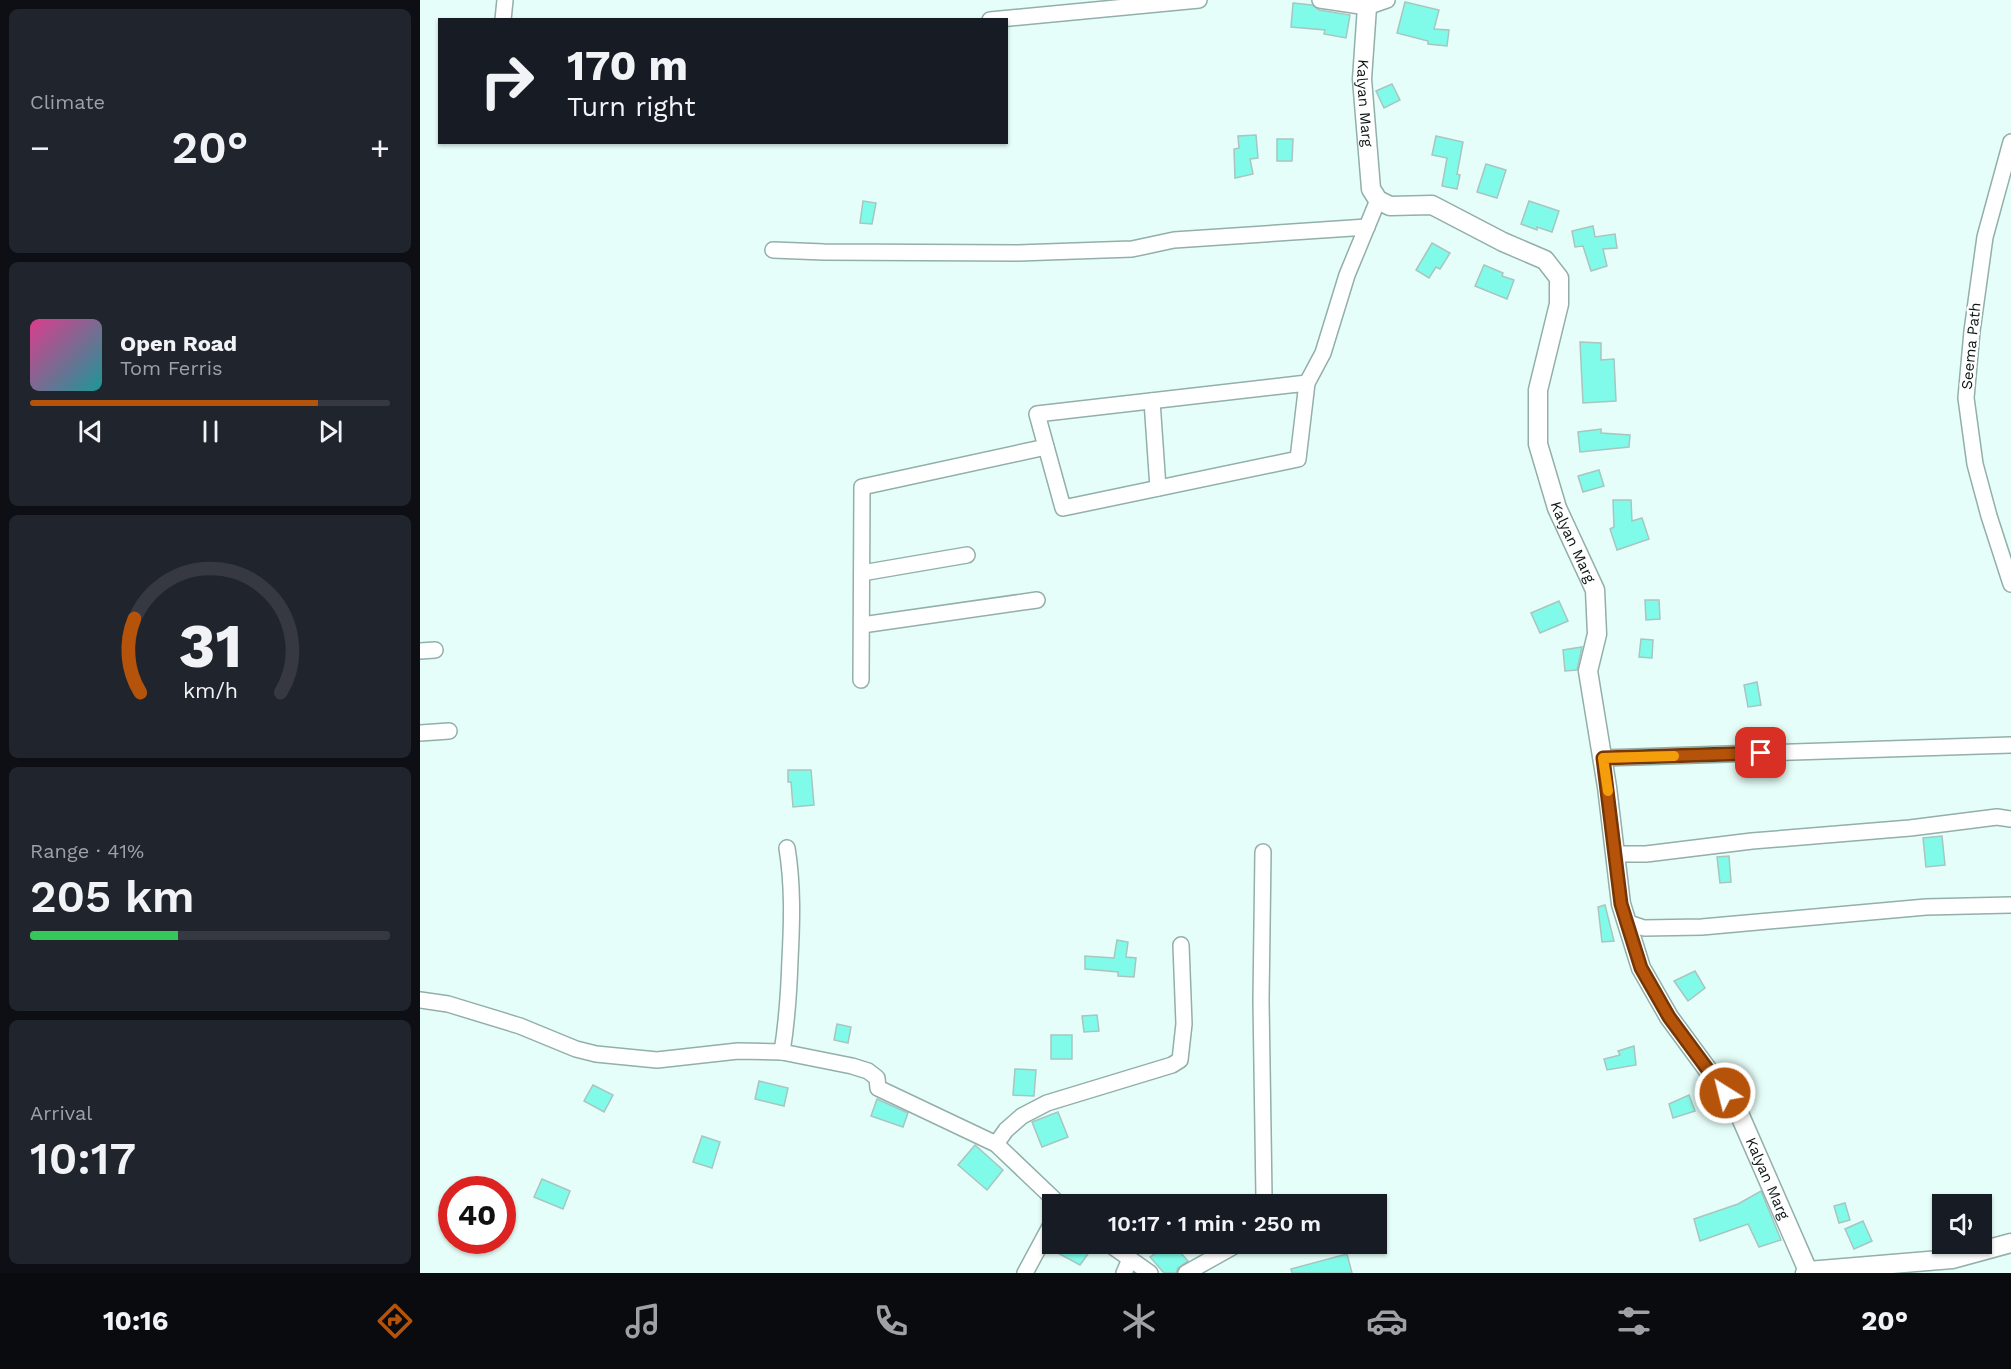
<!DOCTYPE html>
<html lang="en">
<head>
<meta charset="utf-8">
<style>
	:root { --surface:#171b24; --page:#20242c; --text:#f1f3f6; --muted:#9ea1a6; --line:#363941; --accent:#b45309 }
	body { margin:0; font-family:"Work Sans",sans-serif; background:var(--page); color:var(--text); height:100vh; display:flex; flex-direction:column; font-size:22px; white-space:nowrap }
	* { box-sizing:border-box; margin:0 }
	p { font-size:20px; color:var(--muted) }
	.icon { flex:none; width:33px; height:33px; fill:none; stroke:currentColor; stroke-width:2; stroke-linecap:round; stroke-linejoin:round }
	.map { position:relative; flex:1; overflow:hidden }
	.side { display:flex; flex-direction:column; gap:9px; padding:9px; background:#0d0f14; width:420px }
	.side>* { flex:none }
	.top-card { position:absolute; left:18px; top:18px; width:570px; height:126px; border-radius:0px; box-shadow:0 2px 4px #0004; background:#171b24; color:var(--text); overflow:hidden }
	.fabs { position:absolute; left:1512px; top:1194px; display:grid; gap:12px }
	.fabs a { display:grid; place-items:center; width:60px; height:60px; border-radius:0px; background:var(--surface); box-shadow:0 2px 4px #0004; font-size:30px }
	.speed { position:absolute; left:18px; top:1176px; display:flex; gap:12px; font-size:30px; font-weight:700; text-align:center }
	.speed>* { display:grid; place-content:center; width:78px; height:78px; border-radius:50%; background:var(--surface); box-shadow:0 2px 4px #0004; line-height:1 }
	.speed .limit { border:9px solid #d22; background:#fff; color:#111 }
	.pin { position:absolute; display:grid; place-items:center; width:51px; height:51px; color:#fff; margin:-26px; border-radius:12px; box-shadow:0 3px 9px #0006 }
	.me { position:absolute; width:66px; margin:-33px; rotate:324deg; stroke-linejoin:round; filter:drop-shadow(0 0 4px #0008) }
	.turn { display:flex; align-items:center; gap:21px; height:126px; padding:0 30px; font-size:27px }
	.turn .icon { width:78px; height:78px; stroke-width:2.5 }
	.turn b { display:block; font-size:42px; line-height:51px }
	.big { font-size:45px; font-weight:600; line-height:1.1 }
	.side .tile { flex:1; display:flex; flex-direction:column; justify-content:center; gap:9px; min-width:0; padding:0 21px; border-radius:9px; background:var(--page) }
	.side .dial { align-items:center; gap:0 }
	.dial svg { height:156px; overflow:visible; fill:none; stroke:var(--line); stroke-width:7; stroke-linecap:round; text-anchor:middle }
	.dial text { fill:var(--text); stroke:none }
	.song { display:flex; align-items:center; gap:18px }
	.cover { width:72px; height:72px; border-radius:9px; background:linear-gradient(135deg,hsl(330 70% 55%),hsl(180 70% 35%)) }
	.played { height:6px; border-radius:3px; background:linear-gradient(90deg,var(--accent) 80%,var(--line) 80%) }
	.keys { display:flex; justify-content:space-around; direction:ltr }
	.heat { display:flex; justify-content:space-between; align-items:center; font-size:33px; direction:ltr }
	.charge { height:9px; border-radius:4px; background:linear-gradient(90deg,#34c759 41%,var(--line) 0) }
	.trip { position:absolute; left:622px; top:1194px; width:345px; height:60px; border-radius:0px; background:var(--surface); box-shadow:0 2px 4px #0004; font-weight:600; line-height:60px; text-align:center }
	.tab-bar { display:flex; height:96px; justify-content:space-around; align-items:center; background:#090b0e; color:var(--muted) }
	.tab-bar .icon { width:42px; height:42px }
	.tab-bar .current { color:var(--accent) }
	.tab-bar b { font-size:27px; color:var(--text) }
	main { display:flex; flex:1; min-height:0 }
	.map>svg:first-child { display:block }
	.building { fill:#81fbe9; stroke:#a8c5c0; stroke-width:1.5 }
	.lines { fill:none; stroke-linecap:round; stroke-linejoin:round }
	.minor-casing { stroke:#92afa9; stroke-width:18 }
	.tertiary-casing { stroke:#92afa9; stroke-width:21 }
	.minor { stroke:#fff; stroke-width:15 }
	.tertiary { stroke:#fff; stroke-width:18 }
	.route-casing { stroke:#753606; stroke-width:15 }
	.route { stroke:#b45309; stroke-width:10 }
	.slow { stroke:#f59e0b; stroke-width:10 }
	.labels { text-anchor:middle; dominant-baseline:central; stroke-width:5; stroke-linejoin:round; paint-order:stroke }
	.street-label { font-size:15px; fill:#0d1816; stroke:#fff }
</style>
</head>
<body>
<main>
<section class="side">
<div class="tile"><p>Climate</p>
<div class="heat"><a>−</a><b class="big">20°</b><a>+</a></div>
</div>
<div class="tile">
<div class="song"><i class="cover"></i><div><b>Open Road</b><p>Tom Ferris</p></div></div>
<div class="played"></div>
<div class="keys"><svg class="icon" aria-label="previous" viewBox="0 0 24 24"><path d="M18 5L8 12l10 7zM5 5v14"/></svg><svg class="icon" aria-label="pause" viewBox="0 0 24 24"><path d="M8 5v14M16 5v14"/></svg><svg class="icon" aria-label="next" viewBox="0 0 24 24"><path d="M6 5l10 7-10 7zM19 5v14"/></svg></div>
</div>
<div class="tile dial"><svg viewBox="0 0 100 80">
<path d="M14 69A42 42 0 1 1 86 69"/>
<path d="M14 69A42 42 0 0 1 11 31" stroke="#b45309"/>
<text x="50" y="56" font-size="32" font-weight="700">31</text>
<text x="50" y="72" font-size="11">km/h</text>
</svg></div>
<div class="tile"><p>Range · 41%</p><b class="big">205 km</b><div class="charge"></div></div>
<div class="tile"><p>Arrival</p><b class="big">10:17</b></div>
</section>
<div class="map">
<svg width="1591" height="1273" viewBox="0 0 1591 1273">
	<rect width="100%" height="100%" fill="#e6fef9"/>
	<g class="building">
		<polygon points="985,2 1019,10 1014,29 1029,30 1027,46 1008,44 1008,41 977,33"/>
		<polygon points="873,3 892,5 899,10 930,15 926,38 904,34 905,30 871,27"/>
		<polygon points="972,84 980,100 964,108 956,91"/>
		<polygon points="836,135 838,158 830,159 833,174 815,178 814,149 819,148 818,136"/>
		<polygon points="1016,136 1043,142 1037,174 1040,175 1037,189 1022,186 1027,158 1012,155"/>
		<polygon points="857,139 873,139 872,161 857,161"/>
		<polygon points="1066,164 1086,170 1077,198 1057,192"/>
		<polygon points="443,201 456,203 452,224 440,223"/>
		<polygon points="1109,201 1139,211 1132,232 1117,227 1117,230 1101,224"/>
		<polygon points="1173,226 1175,237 1195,234 1197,248 1183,249 1187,266 1171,271 1163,246 1155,247 1152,231"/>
		<polygon points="1012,243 1030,253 1020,269 1016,267 1009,278 996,270"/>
		<polygon points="1064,265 1083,273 1082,276 1094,280 1087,299 1055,286"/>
		<polygon points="1160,342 1181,343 1181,360 1194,359 1196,401 1163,403"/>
		<polygon points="1181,429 1181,433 1210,435 1209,447 1160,452 1158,432"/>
		<polygon points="1179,470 1184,486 1163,492 1158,476"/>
		<polygon points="1193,500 1211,500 1212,521 1222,518 1229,539 1197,550 1190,529 1194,527"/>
		<polygon points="1225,600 1239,600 1240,619 1226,620"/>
		<polygon points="1139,601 1148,621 1120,633 1111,613"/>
		<polygon points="1221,639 1233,640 1232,658 1219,657"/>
		<polygon points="1162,647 1157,670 1145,671 1143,650"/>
		<polygon points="1337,682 1341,705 1328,707 1324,685"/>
		<polygon points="368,770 391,770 394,805 373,807 371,782 368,782"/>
		<polygon points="1522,836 1525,865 1506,867 1503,838"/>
		<polygon points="1309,856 1311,882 1300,883 1297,857"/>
		<polygon points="1185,905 1194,941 1182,942 1178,907"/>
		<polygon points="697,940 708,942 706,957 716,958 714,977 698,976 698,972 665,969 665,956 694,958"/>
		<polygon points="1275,971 1285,988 1268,1001 1254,981"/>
		<polygon points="677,1015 679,1031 664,1032 662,1016"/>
		<polygon points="417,1024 431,1027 428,1043 414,1040"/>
		<rect x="631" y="1035" width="21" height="24"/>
		<polygon points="1214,1046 1216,1065 1187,1070 1184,1059 1200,1055 1198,1051"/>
		<polygon points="595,1069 616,1070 614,1096 593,1095"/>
		<polygon points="339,1081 368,1088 364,1106 335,1099"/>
		<polygon points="173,1085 193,1095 184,1112 164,1101"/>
		<polygon points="1269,1095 1275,1111 1253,1118 1249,1104"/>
		<polygon points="457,1099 488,1113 483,1127 451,1116"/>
		<polygon points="638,1112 648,1137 622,1147 612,1122"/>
		<polygon points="282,1136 300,1142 292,1168 273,1162"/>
		<polygon points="555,1145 583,1170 567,1190 538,1165"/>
		<polygon points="122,1179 150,1191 143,1209 114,1197"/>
		<polygon points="1341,1191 1361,1240 1339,1247 1328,1224 1280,1241 1274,1219 1318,1204"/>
		<polygon points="1425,1203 1430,1220 1419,1223 1414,1206"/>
		<polygon points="1443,1221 1452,1241 1434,1249 1425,1229"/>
		<polygon points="645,1244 675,1244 660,1265 636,1252"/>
		<polygon points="750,1244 753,1244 768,1261 758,1268 756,1273 744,1273 730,1257"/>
		<polygon points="927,1254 932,1273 872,1273 871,1269"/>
	</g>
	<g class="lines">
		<g class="minor-casing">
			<g id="minor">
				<polyline points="900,0 947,7 967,0"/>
				<polyline points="83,20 85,0"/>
				<polyline points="570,20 779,0"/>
				<polyline points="1591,142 1565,237 1552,331 1546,398 1555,464 1569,516 1591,584"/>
				<polyline points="353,250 404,252 598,253 712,249 754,240 947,227"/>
				<polyline points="887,383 617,414 643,508 878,459 887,383 903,353 927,275 958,200"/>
				<polyline points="732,401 738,488"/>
				<polyline points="442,573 547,555"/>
				<polyline points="442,625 617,600"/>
				<polyline points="0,651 15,650"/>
				<polyline points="441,680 442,487 626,447"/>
				<polyline points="0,733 29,731"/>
				<polyline points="1183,758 1591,745"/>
				<polyline points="1195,854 1226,854 1332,841 1490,828 1577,817 1591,819"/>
				<polyline points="1206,922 1224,928 1282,927 1506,907 1591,905"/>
				<polyline points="0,1000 28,1004 100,1026 156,1049 176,1054 237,1060 318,1051 362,1052 432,1066 448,1071 457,1078 458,1088 576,1144 639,1204"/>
				<path d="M 362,1052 C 367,1021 369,991 370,959 C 372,922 373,885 367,848"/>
				<polyline points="576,1144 586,1130 602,1116 627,1103 752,1065 760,1060 764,1024 761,945"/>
				<polyline points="842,1204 844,1197 841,1000 843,852"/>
				<polyline points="689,1244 730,1273"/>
				<polyline points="605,1273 633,1221"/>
				<polyline points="704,1273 710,1259"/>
				<polyline points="766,1273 818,1244"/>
			</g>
		</g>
		<g class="tertiary-casing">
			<g id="tertiary">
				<path id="s1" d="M 952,0 L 947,7 L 942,79 L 951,189 L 958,200 L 970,206 L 1012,205 L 1083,242 L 1125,260 L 1139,278 L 1139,304 L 1118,390 L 1118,444 L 1137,508 L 1175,590 L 1177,634 L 1168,671 L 1187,787 L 1201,904 L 1221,968 L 1249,1017 L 1318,1111 L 1388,1271 L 1385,1273"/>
				<polyline points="1388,1271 1532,1259 1591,1243"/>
			</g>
		</g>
		<use href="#minor" class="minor"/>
		<use href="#tertiary" class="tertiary"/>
	</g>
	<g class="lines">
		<g class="route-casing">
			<polyline id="route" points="1305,1093 1249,1017 1221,968 1201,904 1183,758 1341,753"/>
		</g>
		<use href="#route" class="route"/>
		<polyline class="slow" points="1188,791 1183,758 1254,756"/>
	</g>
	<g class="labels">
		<g class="street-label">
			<text stroke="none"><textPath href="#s1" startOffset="105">Kalyan Marg</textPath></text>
			<text transform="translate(1551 346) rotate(-84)">Seema Path</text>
			<text stroke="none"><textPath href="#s1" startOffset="681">Kalyan Marg</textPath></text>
			<text stroke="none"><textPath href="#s1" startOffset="1365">Kalyan Marg</textPath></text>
		</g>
	</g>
</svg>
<div class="fabs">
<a><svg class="icon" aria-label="sound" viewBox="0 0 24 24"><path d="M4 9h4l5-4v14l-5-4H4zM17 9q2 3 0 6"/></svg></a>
</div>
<div class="speed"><div class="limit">40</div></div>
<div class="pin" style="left:1341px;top:753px;background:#d93025"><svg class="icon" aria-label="arrive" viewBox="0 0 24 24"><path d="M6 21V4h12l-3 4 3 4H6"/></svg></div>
<svg class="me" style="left:1305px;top:1093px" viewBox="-20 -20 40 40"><circle r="17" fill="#b45309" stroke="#fff" stroke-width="3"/><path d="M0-11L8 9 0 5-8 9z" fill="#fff"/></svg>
<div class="trip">10:17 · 1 min · 250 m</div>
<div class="top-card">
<div class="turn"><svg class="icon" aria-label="right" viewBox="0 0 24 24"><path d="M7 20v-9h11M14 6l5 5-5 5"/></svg><div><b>170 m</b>Turn right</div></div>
</div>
</div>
</main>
<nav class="tab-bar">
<b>10:16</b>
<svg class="icon current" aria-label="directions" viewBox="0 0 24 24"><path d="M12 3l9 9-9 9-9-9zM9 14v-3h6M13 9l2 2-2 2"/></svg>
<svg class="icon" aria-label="music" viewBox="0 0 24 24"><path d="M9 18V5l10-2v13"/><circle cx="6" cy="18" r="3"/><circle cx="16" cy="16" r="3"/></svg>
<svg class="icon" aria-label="phone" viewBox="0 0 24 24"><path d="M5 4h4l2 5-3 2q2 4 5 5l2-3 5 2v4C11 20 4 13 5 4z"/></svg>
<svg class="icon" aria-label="climate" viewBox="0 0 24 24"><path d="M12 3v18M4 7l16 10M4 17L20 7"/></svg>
<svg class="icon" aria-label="car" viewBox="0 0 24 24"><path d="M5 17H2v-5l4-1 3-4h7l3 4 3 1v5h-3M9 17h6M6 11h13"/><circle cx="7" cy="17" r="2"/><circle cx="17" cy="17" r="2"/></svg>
<svg class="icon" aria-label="filters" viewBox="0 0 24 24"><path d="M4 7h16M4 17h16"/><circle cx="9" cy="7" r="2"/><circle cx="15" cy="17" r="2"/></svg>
<b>20°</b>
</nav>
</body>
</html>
